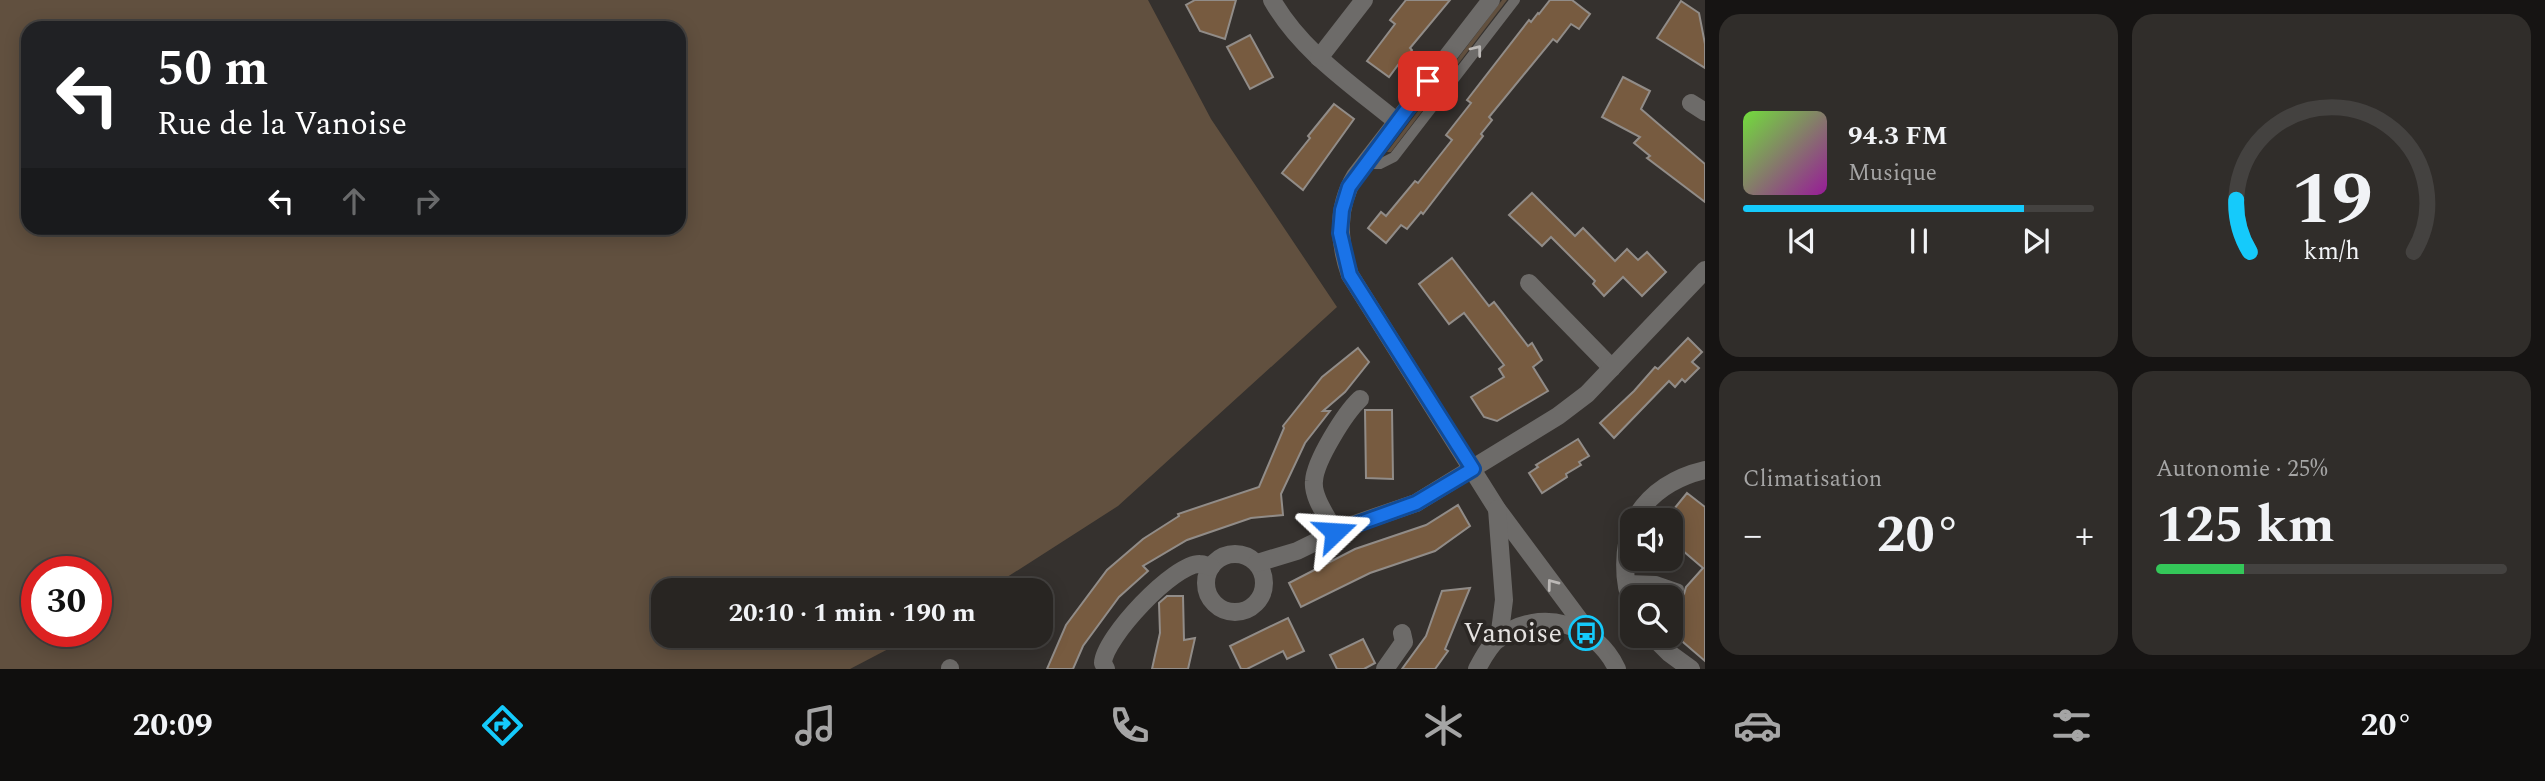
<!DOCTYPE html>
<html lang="fr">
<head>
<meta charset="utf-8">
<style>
	:root { --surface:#282522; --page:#302d2a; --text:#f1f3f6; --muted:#a5a5a5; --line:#444240; --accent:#15cafb }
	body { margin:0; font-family:Spectral,serif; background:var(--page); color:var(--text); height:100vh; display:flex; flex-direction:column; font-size:26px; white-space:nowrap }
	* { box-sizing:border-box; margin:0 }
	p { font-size:23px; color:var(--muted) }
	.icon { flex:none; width:38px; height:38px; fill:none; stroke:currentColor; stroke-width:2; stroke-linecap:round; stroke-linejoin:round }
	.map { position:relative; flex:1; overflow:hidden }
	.side { display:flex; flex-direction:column; gap:14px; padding:14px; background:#161413; width:840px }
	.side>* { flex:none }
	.guide { position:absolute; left:21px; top:21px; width:665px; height:214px; border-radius:21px; box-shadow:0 4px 18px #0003,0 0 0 2px var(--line); background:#202124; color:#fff; overflow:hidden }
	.buttons { position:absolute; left:1620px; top:508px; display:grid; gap:14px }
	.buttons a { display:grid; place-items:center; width:63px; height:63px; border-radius:14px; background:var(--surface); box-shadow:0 4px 18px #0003,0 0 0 2px var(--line); font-size:35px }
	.speed { position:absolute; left:21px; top:556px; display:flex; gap:14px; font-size:35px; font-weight:700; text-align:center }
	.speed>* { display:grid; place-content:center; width:91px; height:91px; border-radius:50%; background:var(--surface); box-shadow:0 4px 18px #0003,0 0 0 2px var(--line); line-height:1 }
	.speed .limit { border:10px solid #d22; background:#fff; color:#111 }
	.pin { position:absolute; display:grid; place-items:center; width:60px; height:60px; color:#fff; margin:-30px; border-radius:14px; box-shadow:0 4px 10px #0006 }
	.me { position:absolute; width:77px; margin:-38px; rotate:70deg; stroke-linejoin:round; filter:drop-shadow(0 0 5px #0008) }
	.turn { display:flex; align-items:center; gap:24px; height:147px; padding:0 21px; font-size:32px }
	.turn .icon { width:91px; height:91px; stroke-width:2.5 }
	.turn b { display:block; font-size:49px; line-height:60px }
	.lanes { display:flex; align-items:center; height:66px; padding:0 21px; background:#0003; justify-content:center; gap:35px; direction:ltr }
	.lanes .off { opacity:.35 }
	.big { font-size:52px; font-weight:700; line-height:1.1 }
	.side .card { flex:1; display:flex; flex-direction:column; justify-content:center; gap:10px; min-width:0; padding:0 24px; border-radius:21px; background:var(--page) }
	.side .dial { align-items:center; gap:0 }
	.dial svg { height:182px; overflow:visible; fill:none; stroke:var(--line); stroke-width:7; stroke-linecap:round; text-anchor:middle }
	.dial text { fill:var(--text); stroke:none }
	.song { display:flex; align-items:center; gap:21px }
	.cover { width:84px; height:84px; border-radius:10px; background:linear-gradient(135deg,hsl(100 70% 55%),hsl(300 70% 35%)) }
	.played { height:7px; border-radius:4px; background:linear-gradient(90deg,var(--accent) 80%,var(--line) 80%) }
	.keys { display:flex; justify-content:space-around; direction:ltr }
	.heat { display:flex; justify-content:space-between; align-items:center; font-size:38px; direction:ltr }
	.charge { height:10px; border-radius:5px; background:linear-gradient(90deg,#34c759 25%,var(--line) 0) }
	.side .tiles { flex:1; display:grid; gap:14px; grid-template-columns:repeat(2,1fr) }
	.trip { position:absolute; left:651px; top:578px; width:402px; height:70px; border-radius:21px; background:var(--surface); box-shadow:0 4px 18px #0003,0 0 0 2px var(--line); font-weight:700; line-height:70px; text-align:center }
	.dock { display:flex; height:112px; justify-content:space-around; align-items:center; background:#100f0e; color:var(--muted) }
	.dock .icon { width:49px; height:49px }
	.dock .on { color:var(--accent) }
	.dock b { font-size:32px; color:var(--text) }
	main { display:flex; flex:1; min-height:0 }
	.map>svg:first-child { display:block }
	.green { fill:#61503f; fill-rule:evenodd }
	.building { fill:#775b40; stroke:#918c88; stroke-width:2 }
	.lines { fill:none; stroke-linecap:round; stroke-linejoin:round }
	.service { stroke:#6d6b69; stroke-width:10 }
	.minor { stroke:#6d6b69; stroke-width:18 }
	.tertiary { stroke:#6d6b69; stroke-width:18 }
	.oneway { stroke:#bbb8b6 }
	.route-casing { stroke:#114b97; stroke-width:18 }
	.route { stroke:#1a73e8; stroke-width:12 }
	.labels { text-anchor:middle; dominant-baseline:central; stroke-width:7; stroke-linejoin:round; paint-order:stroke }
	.poi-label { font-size:28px; fill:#e5e2e0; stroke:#2b2724; text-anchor:end }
</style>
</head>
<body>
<main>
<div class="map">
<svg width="1705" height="669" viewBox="0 0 1705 669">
	<rect width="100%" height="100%" fill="#35312e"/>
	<g class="green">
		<path d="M 0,0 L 1148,0 L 1211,119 L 1337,307 L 1118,506 L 987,590 L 663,590 L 663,635 L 915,635 L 850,669 L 0,669 ZM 28,28 L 679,28 L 679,228 L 28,228 ZM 37,572 L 96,572 L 96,632 L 37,632 Z"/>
		<polygon points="1502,0 1507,0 1391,152 1387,152"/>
	</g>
	<g class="building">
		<polygon points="1195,0 1236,0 1225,39 1200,31 1186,5"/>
		<polygon points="1406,0 1450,0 1410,48 1412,50 1400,67 1398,65 1389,77 1367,61 1395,24 1390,20"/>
		<polygon points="1550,0 1572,0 1590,14 1579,29 1571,24 1557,42 1553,39 1489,117 1492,120 1481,134 1483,136 1423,214 1421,212 1407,229 1401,225 1386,243 1368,228 1381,212 1386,216 1415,181 1418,183 1452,140 1446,135 1471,103 1467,100 1529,20 1531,22 1538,13 1539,14"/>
		<polygon points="1681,1 1699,13 1705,44 1705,68 1657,38"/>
		<polygon points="1250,35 1273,77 1250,89 1227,47"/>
		<polygon points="1623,77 1650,91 1641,109 1705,164 1705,202 1647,158 1650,156 1634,143 1640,137 1602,117"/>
		<polygon points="1334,104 1354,119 1303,190 1282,173 1310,138 1308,136"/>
		<polygon points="1532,193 1575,236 1583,228 1615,261 1627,249 1638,260 1647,252 1666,272 1642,296 1623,277 1604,296 1593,284 1595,281 1551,237 1542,246 1509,215"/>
		<polygon points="1452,258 1489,306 1494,302 1528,346 1532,343 1542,360 1533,367 1548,391 1497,421 1484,417 1471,397 1504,377 1499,369 1504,365 1464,313 1449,324 1419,284"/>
		<polygon points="1688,338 1702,352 1692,362 1699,368 1685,382 1682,379 1675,387 1669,381 1614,438 1600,423 1634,391 1655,367 1658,369"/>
		<polygon points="1358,348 1369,362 1345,392 1323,411 1330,411 1305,443 1281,494 1283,515 1251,518 1187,540 1143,566 1148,571 1119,597 1083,646 1073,669 1047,669 1066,625 1107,570 1143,539 1179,516 1178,514 1259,487 1284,428 1283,426 1322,377"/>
		<polygon points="1365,410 1392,410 1393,479 1366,478"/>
		<polygon points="1578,439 1589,456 1579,462 1581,465 1566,474 1567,477 1542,493 1529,473 1538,467 1536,465"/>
		<polygon points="1687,493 1705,507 1705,661 1676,636 1679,632 1671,625 1671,605 1679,596 1684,594 1686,587 1703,568 1675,544 1680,537 1671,529 1671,519 1677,512 1674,509"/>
		<polygon points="1458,505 1470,526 1435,551 1370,573 1301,607 1289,583 1355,549 1426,525"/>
		<polygon points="1470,588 1445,649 1448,651 1435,669 1402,669 1426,636 1442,591"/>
		<polygon points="1167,596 1183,596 1184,640 1195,638 1188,669 1152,669 1160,633 1159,603"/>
		<polygon points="1288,618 1304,651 1287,659 1283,651 1247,669 1241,669 1230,646"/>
		<polygon points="1363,639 1375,663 1364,669 1337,669 1330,655"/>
	</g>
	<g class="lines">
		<g class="service">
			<polyline points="1365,164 1380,164 1394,157 1515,0"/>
			<polyline points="1627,580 1656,581 1679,589"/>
		</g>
		<g class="minor">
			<path d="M 1272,0 C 1301,51 1351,84 1396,121"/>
			<path d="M 1491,0 L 1355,176 C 1336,208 1338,241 1350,275 L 1497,509 L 1593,638"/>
			<polyline points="1319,58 1364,0"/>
			<polyline points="1691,103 1705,112"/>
			<polyline points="1529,283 1612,368"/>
			<polyline points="1497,509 1504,600 1499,639"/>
			<path d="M 1634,520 C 1650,492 1675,477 1705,470"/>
			<path d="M 1633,523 C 1623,547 1622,582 1633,606"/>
			<path d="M 1335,532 C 1328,518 1312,497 1314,481 C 1315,461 1345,413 1360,399"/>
			<circle cx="1235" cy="583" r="29"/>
			<polyline points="1257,563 1297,551 1346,527 1416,503 1558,416 1587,394 1705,270"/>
			<polyline points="1651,635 1669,653 1691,669"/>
			<polyline points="950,669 950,668"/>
			<path d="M 1106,669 L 1103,663 C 1104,638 1174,563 1200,564 C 1204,564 1207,566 1211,567"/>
			<polyline points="1385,669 1404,642 1402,633"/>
		</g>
		<path class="tertiary" d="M 1477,669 C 1483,658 1489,646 1499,638 C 1540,606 1596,624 1617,669"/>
	</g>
	<defs><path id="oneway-chevron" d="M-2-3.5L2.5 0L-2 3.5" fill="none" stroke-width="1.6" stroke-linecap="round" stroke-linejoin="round" transform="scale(1.75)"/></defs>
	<g class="oneway">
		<use href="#oneway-chevron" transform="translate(1477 50) rotate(-52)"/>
		<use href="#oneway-chevron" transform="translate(1552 584) rotate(-127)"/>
	</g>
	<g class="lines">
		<g class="route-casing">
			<polyline id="route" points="1335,532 1416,503 1473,469 1350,275 1340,233 1342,210 1349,187 1428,81"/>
		</g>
		<use href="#route" class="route"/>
	</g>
	<defs>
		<g id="bus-ring" transform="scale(1.75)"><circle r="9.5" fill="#2b2724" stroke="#15cafb" stroke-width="1.5"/><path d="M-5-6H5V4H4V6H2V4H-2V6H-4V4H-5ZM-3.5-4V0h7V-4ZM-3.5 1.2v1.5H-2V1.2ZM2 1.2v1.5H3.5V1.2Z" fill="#15cafb"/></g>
	</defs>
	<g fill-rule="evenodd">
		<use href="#bus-ring" x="1586" y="633"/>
	</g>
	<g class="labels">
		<g class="poi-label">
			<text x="1562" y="633">Vanoise</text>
		</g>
	</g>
</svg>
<div class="buttons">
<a><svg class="icon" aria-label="sound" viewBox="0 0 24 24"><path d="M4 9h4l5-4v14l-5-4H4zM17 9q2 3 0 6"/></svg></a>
<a><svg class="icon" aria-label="search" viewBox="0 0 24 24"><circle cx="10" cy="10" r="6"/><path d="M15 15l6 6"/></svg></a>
</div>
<div class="speed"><div class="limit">30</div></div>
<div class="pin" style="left:1428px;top:81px;background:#d93025"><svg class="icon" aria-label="arrive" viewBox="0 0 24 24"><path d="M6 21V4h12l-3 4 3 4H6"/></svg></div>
<svg class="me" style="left:1335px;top:532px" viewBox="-20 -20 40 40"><path d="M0-17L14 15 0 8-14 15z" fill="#1a73e8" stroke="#fff" stroke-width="4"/></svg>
<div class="trip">20:10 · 1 min · 190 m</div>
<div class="guide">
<div class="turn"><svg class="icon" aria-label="left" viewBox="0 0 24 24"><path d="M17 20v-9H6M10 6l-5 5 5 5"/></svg><div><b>50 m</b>Rue de la Vanoise</div></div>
<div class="lanes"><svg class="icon" aria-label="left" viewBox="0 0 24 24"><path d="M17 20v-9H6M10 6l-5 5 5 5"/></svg><svg class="icon off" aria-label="ahead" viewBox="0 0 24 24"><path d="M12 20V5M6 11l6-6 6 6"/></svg><svg class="icon off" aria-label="right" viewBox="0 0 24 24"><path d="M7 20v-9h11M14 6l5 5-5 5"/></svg></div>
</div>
</div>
<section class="side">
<div class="tiles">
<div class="card">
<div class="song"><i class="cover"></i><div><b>94.3 FM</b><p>Musique</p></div></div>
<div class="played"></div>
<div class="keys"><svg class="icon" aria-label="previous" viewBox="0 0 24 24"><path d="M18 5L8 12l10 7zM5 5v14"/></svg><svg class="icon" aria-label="pause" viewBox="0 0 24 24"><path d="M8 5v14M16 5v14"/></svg><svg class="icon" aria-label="next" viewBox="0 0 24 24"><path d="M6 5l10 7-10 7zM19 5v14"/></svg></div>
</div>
<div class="card dial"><svg viewBox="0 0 100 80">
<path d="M14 69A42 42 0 1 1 86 69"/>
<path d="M14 69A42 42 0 0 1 8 46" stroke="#15cafb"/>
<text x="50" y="56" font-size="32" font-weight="700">19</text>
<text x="50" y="72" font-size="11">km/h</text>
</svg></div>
<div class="card"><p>Climatisation</p>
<div class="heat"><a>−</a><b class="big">20°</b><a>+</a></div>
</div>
<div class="card"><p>Autonomie · 25%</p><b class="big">125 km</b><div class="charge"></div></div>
</div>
</section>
</main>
<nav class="dock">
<b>20:09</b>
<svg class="icon on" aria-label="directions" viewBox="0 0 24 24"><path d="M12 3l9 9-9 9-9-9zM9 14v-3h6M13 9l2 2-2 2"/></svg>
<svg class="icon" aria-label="music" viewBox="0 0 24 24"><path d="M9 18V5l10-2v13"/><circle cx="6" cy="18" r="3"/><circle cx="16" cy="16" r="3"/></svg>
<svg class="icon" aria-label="phone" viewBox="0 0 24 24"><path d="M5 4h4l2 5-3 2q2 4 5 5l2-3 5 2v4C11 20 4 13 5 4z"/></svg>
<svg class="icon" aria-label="climate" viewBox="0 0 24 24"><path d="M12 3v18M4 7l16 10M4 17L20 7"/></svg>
<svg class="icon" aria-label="car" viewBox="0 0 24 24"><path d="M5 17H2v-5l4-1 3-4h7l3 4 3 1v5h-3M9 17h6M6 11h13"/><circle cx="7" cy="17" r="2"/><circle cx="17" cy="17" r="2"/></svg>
<svg class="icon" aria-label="filters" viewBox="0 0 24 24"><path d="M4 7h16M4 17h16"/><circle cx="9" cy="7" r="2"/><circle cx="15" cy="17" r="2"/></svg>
<b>20°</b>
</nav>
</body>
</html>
